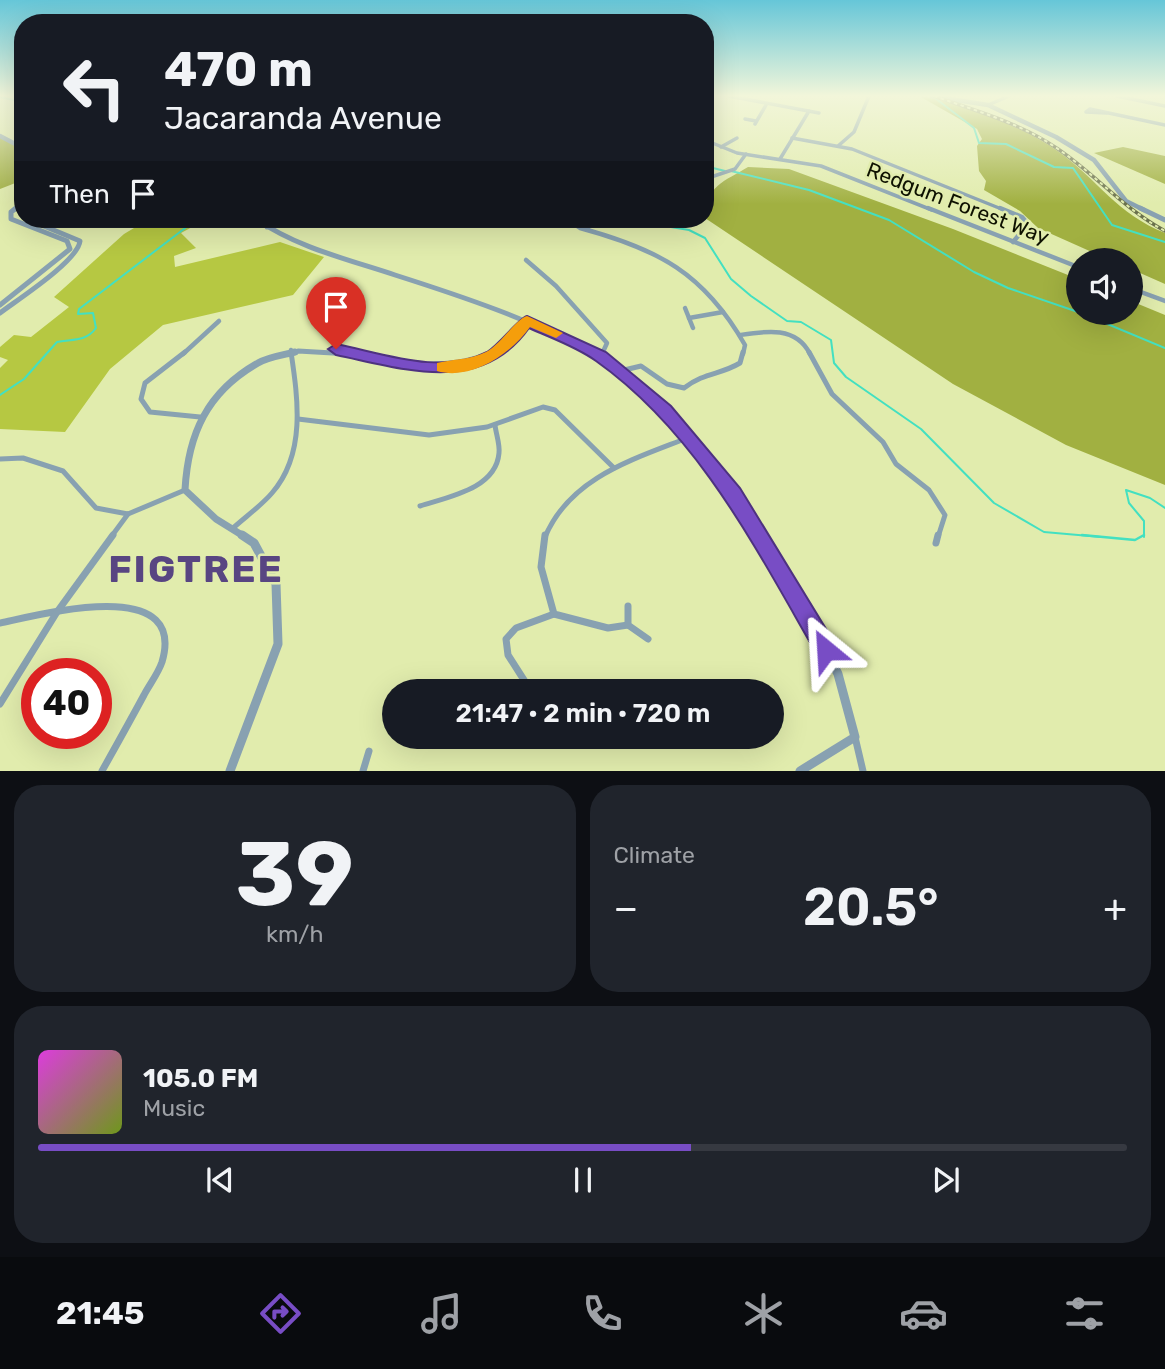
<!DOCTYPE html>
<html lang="en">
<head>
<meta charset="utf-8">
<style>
	:root { --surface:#171b24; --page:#20242c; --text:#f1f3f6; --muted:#9ea1a6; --line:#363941; --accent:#784dc5 }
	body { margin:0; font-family:Rubik,sans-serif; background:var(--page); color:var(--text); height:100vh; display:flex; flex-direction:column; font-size:26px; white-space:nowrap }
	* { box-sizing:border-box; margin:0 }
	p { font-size:23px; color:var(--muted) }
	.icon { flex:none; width:38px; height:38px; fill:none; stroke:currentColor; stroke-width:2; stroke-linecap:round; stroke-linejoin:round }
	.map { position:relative; height:771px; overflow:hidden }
	.side { display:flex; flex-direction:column; gap:14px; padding:14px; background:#0d0f14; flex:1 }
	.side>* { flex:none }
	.banner { position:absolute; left:14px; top:14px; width:700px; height:214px; border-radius:28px; box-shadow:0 7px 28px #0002; background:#171b24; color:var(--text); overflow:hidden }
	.controls { position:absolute; left:1066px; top:248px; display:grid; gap:14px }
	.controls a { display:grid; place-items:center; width:77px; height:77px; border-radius:50%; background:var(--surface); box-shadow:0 7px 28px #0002; font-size:35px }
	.speed { position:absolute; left:21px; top:658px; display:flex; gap:14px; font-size:35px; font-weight:700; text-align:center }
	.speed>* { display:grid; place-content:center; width:91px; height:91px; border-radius:50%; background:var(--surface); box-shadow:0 7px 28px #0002; line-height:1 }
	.speed .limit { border:10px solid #d22; background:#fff; color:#111 }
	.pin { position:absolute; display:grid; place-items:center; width:60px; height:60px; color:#fff; margin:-72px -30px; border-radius:50% 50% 50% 0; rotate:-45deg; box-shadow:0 0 7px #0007 }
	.pin .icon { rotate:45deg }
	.me { position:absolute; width:77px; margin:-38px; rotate:333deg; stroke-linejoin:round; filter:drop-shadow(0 0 5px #0008) }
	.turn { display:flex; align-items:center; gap:24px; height:147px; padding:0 35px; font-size:32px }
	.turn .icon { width:91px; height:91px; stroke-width:2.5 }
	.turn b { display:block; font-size:49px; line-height:60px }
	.then { display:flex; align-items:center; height:66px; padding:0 35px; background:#0003; gap:14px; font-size:26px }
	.big { font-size:52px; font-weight:600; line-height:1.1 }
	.side .widget { flex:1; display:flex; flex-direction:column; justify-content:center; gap:10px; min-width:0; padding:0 24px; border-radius:28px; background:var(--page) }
	.side .dial { align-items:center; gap:0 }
	.dial b { font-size:91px; line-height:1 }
	.song { display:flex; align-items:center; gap:21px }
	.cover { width:84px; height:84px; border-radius:10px; background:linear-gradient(135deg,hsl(300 70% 55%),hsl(80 70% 35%)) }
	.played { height:7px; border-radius:4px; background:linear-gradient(90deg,var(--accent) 60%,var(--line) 60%) }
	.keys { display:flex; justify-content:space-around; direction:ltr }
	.heat { display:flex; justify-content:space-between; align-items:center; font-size:38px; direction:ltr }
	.side .tiles { flex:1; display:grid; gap:14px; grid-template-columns:1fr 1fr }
	.widget:last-child { grid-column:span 2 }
	.trip { position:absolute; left:382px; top:679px; width:402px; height:70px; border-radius:35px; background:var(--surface); box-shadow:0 7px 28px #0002; font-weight:600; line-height:70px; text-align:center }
	.tabs { display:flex; height:112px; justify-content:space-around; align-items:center; background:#090b0e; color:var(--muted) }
	.tabs .icon { width:49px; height:49px }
	.tabs .selected { color:var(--accent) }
	.tabs b { font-size:32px; color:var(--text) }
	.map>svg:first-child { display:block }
	.green { fill:#b6c842 }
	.forest { fill:#a1b041 }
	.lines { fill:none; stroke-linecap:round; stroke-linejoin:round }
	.stream-far1 { stroke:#43e0c1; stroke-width:2 }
	.stream { stroke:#43e0c1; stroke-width:2.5 }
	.minor-far3 { stroke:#88a1b1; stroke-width:3.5 }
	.minor-far2 { stroke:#88a1b1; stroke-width:4.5 }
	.minor-far1 { stroke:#88a1b1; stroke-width:5 }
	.minor { stroke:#88a1b1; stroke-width:7 }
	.tertiary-far3 { stroke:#88a1b1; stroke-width:4.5 }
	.tertiary-far2 { stroke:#88a1b1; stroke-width:5 }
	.tertiary-far1 { stroke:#88a1b1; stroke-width:7 }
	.tertiary { stroke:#88a1b1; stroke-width:9 }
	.rail-casing { stroke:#6a714c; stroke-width:3.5 }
	.rail { stroke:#e1ecad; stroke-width:2; stroke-dasharray:3.5; stroke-linecap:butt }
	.route { fill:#784dc5; stroke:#4e3280; stroke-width:2 }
	.slow { fill:#f59e0b }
	.labels { text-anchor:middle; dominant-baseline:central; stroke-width:5; stroke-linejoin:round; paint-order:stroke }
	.far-street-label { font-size:21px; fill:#0e1100; stroke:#e1ecad }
	.near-district-label { font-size:38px; font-weight:bold; letter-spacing:2px; fill:#584582; stroke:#e1ecad }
</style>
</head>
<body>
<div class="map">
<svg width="1165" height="771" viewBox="0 0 1165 771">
	<rect width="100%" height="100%" fill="#e1ecad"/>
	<polygon class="green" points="177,219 207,219 181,233 196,248 174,256 175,267 280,242 324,257 293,295 163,325 110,369 65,432 0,429 0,368 8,360 0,357 0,347 14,335 31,337 69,307 54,297 124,234 144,222 173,222"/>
	<g class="forest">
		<path d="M 921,97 L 937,98 C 979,113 1023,126 1059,152 C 1098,180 1117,214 1165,233 L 1165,284 L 1131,269 L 1130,261 L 1112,261 L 1038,228 L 1020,211 L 984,190 L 986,181 L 979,171 L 977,146 L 982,139 L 977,129 Z"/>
		<polygon points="0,136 23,148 23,180 0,189"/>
		<polygon points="1123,147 1165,156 1165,184 1094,153"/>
		<path d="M 748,167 L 789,169 L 953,229 L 1078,279 L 1078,313 L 1130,313 L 1131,301 L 1165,315 L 1165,485 L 1066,445 L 953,384 L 705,218 C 705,186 725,181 748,167 Z"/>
	</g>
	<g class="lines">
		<g class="stream-far1">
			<polyline points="0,97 23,102"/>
			<polyline points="935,98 974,128 979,143 1006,144 1054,167 1073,168 1112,225 1165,242"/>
			<polyline points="705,166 725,171"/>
			<polyline points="731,171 809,190 889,220 974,272 1008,288 1078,312"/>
			<polyline points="622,219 689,230 705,238 731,279 751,296 787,321 801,322 831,340 834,363 846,377 921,429 994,503 1044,532 1101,537"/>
			<polyline points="1081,313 1165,348"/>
			<path d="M 0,395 L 24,379 L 57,342 C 72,339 86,342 96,328 L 93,313 L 78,314 L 79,309 L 197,219"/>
			<polyline points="1144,537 1144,521 1129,503 1126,490 1150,498 1165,508"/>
		</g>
		<polyline class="stream" points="1082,535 1135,540 1144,535"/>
		<g class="minor-far3">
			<polyline points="729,96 819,113"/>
			<polyline points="1117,96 1165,106"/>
			<polyline points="988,105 1009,96"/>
			<polyline points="1107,113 1086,112 1090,109 1165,125"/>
			<polyline points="745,119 756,121"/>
			<polyline points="755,124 766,105"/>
			<polyline points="792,138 852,149 1004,210"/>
			<polyline points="705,140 737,153 821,166 932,210"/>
			<polyline points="838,146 854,132 869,96"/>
			<polyline points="721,147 737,138"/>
			<polyline points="780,159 809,111"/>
			<polyline points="705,179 735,169 746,154"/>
		</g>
		<g class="minor-far2">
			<polyline points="928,208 1078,267"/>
			<polyline points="1000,208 1022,217 1028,224 1013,242"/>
			<path d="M 589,230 L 583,222 L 574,224 L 580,228 C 658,249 704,273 745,345 L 743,354"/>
			<polyline points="526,260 556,286 607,343 602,354"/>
			<polyline points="1130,288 1165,301"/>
			<polyline points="685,308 693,328"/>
			<polyline points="689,318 723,312"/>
			<path d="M 740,335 C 766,331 796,326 810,354"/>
			<polyline points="291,350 292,354"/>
			<polyline points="183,354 219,321"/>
		</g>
		<g class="minor-far1">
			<polyline points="185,352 145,383 141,399 150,412 200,417"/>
			<polyline points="809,352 832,394 883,442 896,464 929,490 945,515 938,537"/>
			<polyline points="601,356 603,352"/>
			<path d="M 620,371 L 641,366 L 667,384 L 684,388 C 705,372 720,375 740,363 L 743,352"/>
			<polyline points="298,419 429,435 487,427 543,407 555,410 614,468"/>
			<polyline points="0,459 23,458 63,471 96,508 128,514 185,490"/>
			<path d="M 420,506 C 448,497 496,489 499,453 C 500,444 496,434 495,425"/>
			<path d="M 232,529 C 245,517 261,506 272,493 C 306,454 298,399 291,352"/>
			<polyline points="111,537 128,514"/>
			<path d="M 545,537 C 570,478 631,460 687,438"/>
		</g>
		<g class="minor">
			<polyline points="545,535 541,567 554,614 608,628 628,625"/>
			<polyline points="936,543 938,535"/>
			<polyline points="628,606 628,625 648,639"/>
			<path d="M 0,623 C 39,615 188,574 162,662 C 158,674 149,685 144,695 C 130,721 116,746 102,771"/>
			<polyline points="531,691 508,655 506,639 516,628 554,614"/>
			<polyline points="0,704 57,612 113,535"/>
			<polyline points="855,737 863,771"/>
			<polyline points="363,771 369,751"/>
		</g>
		<g class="tertiary-far3">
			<polyline points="931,96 988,105 1056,137 1094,160 1126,201 1144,210"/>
			<polyline points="0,136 23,148"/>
			<polyline points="23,207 23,210"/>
			<polyline points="14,210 23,203"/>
		</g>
		<g class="tertiary-far2">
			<polyline points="23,208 23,217"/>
			<polyline points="1140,208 1165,220"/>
			<path d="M 256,219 C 298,248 347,259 395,275 C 464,297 532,320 596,354"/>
			<polyline points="267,227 287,219"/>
			<polyline points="0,305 70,249 67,241 11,219 11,212 16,208"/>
			<path d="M 0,313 C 17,300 78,261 80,241 L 27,219"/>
			<polyline points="289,354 298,351 350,354"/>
			<polyline points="491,354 527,321"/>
		</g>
		<g class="tertiary-far1">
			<path d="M 340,352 C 392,361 444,376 495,352"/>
			<path d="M 593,352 C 654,384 723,479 760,537"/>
			<path d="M 245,537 L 216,519 L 185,490 C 188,434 207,392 258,363 C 268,357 283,355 295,352"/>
		</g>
		<g class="tertiary">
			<polyline points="759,535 815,626 838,674 855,737 800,771"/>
			<polyline points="230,771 278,644 276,584 254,543 242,535"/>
		</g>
		<g class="rail-casing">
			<path id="rail" d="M 934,96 C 976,111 1021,123 1058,149 C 1096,175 1124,209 1165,231"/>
		</g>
		<use href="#rail" class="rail"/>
	</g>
	<linearGradient id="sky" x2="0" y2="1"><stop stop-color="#66c6d8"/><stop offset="0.47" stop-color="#f2f6da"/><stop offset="1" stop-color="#f2f6da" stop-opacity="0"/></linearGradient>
	<rect width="1165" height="204" fill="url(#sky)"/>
	<path class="route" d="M 527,316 L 606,352 L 671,406 L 740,488 L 834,642 L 837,650 L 834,658 L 826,661 L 819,658 C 757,551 699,434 596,361 C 577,347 551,338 529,328 C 481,396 404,369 336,355 L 328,349 L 336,344 C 382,353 442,376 487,352 C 500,344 518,319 527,316 Z"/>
	<path class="slow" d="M 527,316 L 563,333 L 556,338 L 530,327 C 511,354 471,381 437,371 L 437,363 C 453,359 470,360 486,352 C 501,344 516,319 527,316 Z"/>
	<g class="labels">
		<g class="far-street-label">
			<text transform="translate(958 203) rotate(21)">Redgum Forest Way</text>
		</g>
		<g class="near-district-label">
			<text x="196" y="569">FIGTREE</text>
		</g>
	</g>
</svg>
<div class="controls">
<a><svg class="icon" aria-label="sound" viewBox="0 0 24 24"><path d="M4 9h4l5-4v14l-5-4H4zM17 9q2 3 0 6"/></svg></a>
</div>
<div class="speed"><div class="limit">40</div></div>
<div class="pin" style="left:336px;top:349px;background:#d93025"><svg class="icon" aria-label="arrive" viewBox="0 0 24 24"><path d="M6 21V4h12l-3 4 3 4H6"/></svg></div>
<svg class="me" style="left:826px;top:650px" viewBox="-20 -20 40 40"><path d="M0-17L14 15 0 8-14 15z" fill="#784dc5" stroke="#fff" stroke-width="4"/></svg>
<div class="trip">21:47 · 2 min · 720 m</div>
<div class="banner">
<div class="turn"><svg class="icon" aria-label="left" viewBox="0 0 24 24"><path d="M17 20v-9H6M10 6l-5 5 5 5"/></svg><div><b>470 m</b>Jacaranda Avenue</div></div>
<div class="then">Then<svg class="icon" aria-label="arrive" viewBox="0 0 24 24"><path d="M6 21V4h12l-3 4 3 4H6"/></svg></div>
</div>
</div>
<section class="side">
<div class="tiles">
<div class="widget dial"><b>39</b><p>km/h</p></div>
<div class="widget"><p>Climate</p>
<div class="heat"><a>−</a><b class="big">20.5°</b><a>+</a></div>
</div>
<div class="widget">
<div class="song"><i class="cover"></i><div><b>105.0 FM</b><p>Music</p></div></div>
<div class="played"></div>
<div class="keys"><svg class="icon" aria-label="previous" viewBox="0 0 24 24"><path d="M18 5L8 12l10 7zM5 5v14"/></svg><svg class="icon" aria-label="pause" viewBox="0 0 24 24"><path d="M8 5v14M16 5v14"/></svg><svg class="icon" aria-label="next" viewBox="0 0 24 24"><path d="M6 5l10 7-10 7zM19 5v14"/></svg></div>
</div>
</div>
</section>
<nav class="tabs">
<b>21:45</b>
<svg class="icon selected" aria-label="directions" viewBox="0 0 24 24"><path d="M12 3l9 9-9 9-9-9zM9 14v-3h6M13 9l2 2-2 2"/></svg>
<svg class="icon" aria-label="music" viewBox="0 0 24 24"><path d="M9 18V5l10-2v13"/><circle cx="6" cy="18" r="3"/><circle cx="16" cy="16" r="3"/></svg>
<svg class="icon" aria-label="phone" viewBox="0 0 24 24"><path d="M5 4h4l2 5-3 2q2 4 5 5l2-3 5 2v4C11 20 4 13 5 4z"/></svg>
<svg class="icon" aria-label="climate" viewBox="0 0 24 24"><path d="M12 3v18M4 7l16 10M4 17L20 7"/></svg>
<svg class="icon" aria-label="car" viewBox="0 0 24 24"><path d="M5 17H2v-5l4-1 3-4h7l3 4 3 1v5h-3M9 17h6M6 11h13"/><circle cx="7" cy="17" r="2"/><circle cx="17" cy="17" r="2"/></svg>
<svg class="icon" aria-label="filters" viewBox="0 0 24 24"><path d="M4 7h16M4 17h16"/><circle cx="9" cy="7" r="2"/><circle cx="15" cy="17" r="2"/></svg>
</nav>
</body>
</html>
